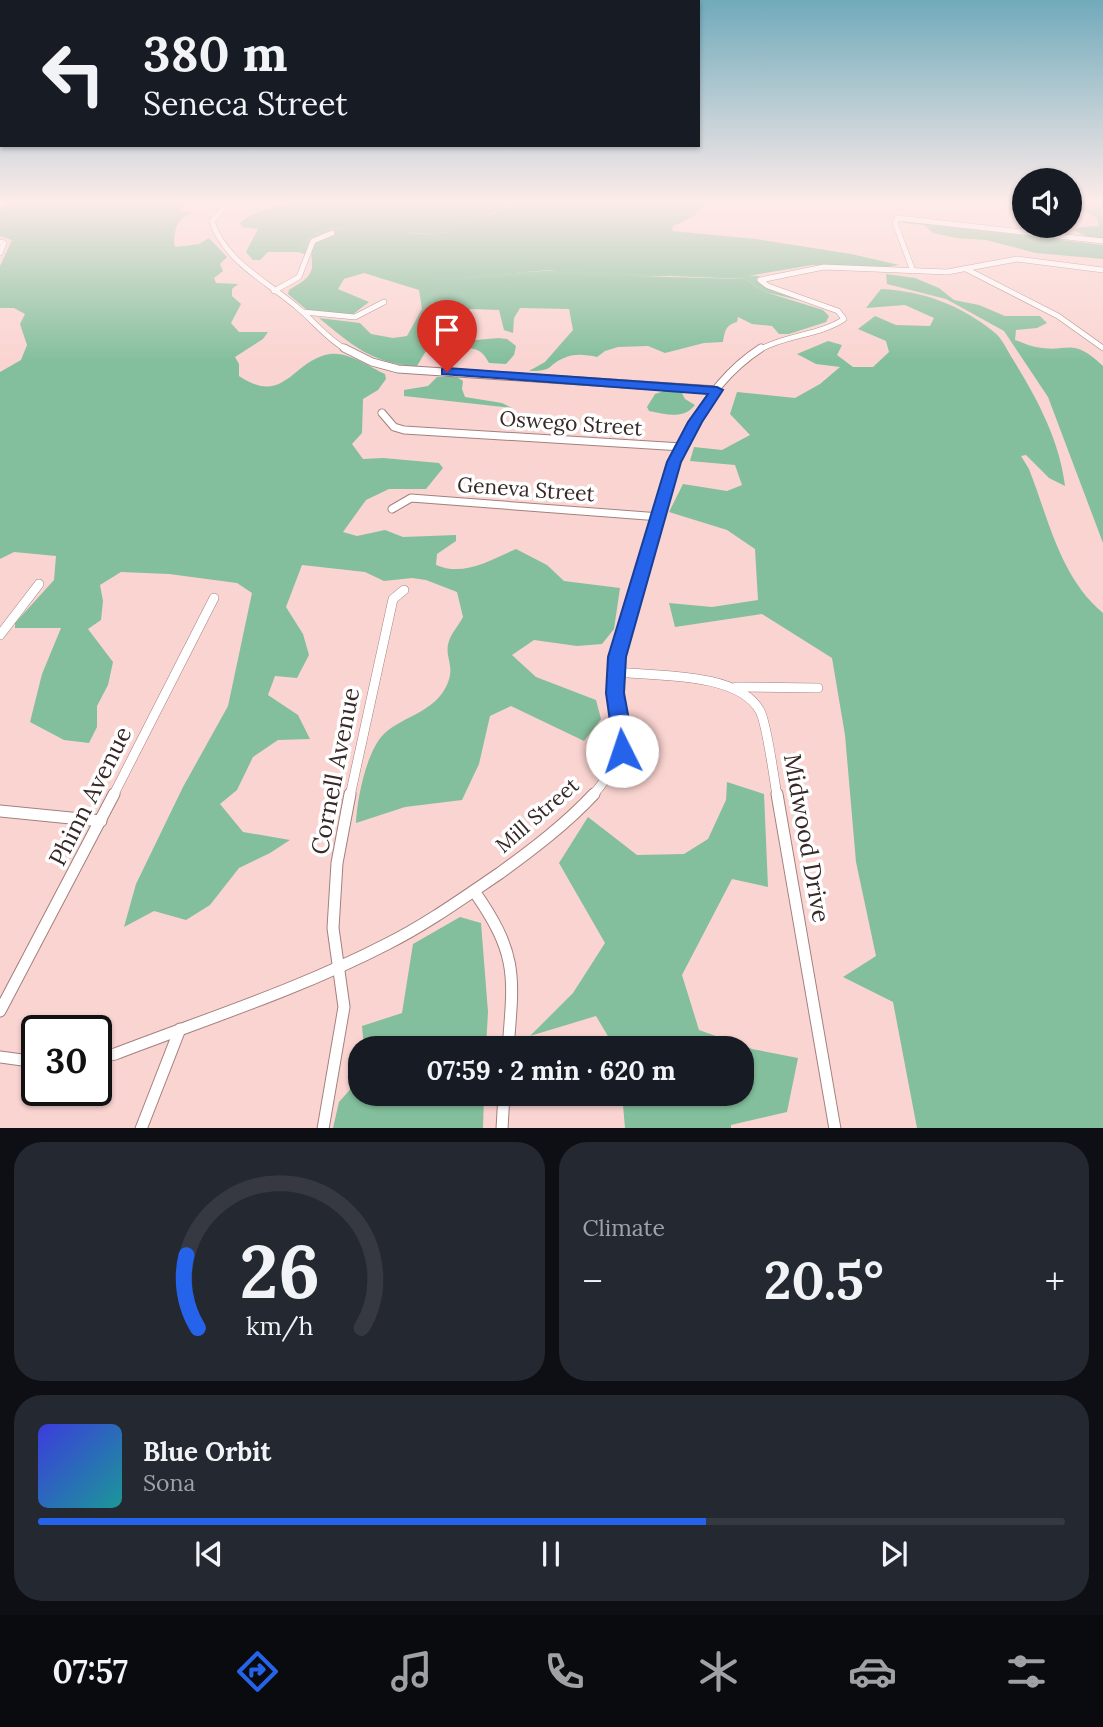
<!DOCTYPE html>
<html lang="en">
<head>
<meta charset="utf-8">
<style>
	:root { --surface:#171b24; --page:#242831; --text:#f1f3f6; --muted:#9ea1a6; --line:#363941; --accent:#2563eb }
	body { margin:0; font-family:Lora,serif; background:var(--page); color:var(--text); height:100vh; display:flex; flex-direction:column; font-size:26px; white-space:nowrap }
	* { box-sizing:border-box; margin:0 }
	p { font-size:23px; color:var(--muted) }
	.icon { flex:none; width:38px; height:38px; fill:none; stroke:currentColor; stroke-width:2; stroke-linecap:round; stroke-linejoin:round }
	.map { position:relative; height:1128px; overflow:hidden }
	.sheet { display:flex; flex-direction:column; gap:14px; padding:14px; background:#0d0f14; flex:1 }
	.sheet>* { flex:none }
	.top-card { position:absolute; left:0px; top:0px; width:700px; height:147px; box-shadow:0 2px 5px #0004; background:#171b24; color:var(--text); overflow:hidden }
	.buttons { position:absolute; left:1012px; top:168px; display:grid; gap:14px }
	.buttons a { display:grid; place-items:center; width:70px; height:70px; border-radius:50%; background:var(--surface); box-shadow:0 2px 5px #0004; font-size:35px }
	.speed { position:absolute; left:21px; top:1015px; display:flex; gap:14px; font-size:35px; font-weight:700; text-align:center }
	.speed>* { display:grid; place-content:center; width:91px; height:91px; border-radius:50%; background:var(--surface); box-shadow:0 2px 5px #0004; line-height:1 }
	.speed .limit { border:4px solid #111; border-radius:10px; background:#fff; color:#111 }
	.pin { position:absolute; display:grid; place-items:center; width:60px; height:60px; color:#fff; margin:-72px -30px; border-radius:50% 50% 50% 0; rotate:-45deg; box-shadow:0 0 7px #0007 }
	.pin .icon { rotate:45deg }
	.me { position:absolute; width:77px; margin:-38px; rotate:356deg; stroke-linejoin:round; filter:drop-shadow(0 0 5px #0008) }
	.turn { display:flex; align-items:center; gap:24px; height:147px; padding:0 28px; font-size:32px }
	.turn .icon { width:91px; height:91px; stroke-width:2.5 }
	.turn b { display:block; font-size:49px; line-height:60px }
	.big { font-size:52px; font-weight:700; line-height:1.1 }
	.sheet .card { flex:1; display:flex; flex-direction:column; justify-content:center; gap:10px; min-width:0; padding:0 24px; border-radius:28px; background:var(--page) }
	.sheet .dial { align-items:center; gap:0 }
	.dial svg { height:182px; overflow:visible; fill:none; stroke:var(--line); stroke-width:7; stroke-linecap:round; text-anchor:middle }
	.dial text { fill:var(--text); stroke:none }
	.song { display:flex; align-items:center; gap:21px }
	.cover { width:84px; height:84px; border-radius:10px; background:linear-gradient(135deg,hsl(240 70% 55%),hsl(180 70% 35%)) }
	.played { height:7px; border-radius:4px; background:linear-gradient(90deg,var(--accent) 65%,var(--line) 65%) }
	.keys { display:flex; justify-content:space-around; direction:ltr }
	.heat { display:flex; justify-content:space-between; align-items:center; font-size:38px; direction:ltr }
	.sheet .tiles { flex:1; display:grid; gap:14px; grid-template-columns:1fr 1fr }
	.card:last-child { grid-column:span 2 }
	.trip { position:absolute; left:348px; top:1036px; width:406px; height:70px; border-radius:28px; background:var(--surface); box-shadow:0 2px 5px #0004; font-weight:700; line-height:70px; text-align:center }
	.tab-bar { display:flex; height:112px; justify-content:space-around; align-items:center; background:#090b0e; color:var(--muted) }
	.tab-bar .icon { width:49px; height:49px }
	.tab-bar .selected { color:var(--accent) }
	.tab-bar b { font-size:32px; color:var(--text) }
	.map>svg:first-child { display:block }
	.green { fill:#88c29f }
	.forest { fill:#83bf9c }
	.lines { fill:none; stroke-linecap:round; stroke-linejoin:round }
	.street-far3-casing { stroke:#a3807e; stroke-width:6 }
	.street-far2-casing { stroke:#a3807e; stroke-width:9 }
	.street-far1-casing { stroke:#a3807e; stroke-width:10 }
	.street-casing { stroke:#a3807e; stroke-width:13 }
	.street-far3 { stroke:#fff; stroke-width:5 }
	.street-far2 { stroke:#fff; stroke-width:7 }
	.street-far1 { stroke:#fff; stroke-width:9 }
	.street { stroke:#fff; stroke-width:11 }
	.route { fill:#2563eb; stroke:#184099; stroke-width:2 }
	.labels { text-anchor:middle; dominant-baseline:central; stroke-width:7; stroke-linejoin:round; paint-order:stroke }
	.street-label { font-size:21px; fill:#382928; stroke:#fff }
	.near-street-label { font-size:24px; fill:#382928; stroke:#fff }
</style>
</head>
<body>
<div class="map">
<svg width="1103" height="1129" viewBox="0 0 1103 1129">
	<rect width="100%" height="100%" fill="#fad4d1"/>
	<g class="green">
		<path d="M 502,203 L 521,203 L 500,208 L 462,230 L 435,234 L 337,232 L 310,253 L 310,256 L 298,252 C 303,243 307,238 316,233 C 342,221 426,225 458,224 L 467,222 Z"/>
		<polygon points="572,269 760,276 756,279 768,289 802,301 765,292 744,279 670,276 414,282 418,279"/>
	</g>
	<g class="forest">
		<path d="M 7,203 L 187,203 L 178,210 L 192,212 C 176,220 175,227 174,244 L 176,247 L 199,244 L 209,238 L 227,257 L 220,264 L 223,271 L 214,278 L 216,283 L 238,284 L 232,289 L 232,296 L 241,304 L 231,323 L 239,332 L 268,332 L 263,339 L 235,357 L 239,364 L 239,376 C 285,407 292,360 330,354 C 347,351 370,367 385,374 L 386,379 L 378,390 L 363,399 L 362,433 L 352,444 L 363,459 L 383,458 L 439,463 L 443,468 L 426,489 L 389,489 L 366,500 L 343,532 L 357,536 L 385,530 L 403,537 L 456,535 L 456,541 L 437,554 L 436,565 C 464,577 490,560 516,549 L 547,565 L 564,581 L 620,588 L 614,629 L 602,644 L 577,646 L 534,640 L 512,655 L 536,677 L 596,700 L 601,719 L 584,741 L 511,706 L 490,716 L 479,764 L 462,800 L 405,807 L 356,823 C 357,798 367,748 386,732 C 404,717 430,712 443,692 C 459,667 443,659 449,641 C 452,632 459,625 463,617 L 457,592 L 426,580 L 412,578 L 384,581 L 365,572 L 302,565 L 286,607 L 303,634 L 309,655 L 297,678 L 275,676 L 268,695 L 298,715 L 310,739 L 278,740 L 253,757 L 237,790 L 220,804 L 243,832 L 290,840 L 270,853 L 239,868 L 210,905 L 186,920 L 154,911 L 124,927 L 136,884 L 183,787 L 228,706 L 252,593 L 237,583 L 169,574 L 121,572 L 100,585 L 103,601 L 101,620 L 88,629 L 113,662 L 108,685 L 97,706 L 97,727 L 89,743 L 64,740 L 30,722 L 42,674 L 61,628 L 15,628 L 15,623 L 54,580 L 56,556 L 14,552 L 0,559 L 0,372 L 21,360 L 27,345 L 20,324 L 25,314 L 14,308 L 0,308 L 0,266 L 12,240 L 0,236 L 0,209 Z"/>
		<path d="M 285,203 L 502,203 L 467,222 L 458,224 C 426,225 342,221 316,233 C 307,238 303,243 298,252 L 268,252 L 260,260 L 253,260 L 246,252 L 258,229 L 242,227 L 240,223 C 257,208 267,213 285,203 Z"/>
		<path d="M 521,203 L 704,203 C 700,216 684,221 673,226 L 672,231 L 756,239 L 851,254 L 899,265 L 888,267 L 812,265 L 742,277 L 550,270 L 415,281 L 555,274 L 744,279 L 765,292 L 823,310 L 829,316 L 826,322 L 789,334 L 779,334 L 772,326 L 752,324 L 738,317 L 737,322 C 726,325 725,330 723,342 L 704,343 L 665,353 L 648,346 L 618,347 L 605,351 L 597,357 C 587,355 574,353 564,358 C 545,366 556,371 529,371 L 545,362 L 573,330 L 569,309 L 520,308 L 514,318 L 513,333 L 504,330 L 499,310 L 471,309 L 459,313 L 459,322 L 452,334 L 432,341 L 417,366 C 372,364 352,345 319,318 L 360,323 L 371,334 L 393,338 L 407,336 L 422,309 L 419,290 L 364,273 L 344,279 L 338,289 L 369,302 L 352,315 L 308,311 L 288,294 L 289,290 C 298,284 310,279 312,268 C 313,257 307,247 319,239 C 353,220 399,237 436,234 C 468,231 491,210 521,203 Z"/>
		<polygon points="1069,203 1092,203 1103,210 1103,239 1087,237 1074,230 1079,227 1099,226 1097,218 1082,210 1069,210"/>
		<polygon points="905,221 1103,245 1103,259 1036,253 986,240 956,238 933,233 924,225 902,223"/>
		<path d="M 886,274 L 915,278 L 939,288 L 954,300 L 979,305 L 1005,316 L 1040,316 L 1047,323 L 1037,328 L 1016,330 L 1015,340 C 1021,342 1029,346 1036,347 C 1069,354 1070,335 1103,366 L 1103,543 L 1048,397 L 1004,331 L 946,299 L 887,284 Z"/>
		<path d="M 881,289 C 923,291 961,305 994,332 C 1002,338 1007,350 1012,358 C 1036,396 1060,441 1065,486 L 1049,478 L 1026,455 L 1021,456 L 1029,469 C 1049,520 1060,577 1103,613 L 1103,1128 L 917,1128 L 893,1002 L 843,977 L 876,956 L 856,862 L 845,735 L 832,658 L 762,614 L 675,627 L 669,603 L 712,607 L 758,600 L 755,549 L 727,530 L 669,512 L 683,484 L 727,491 L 742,485 L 735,465 L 690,461 L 694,447 L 722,450 L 750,435 L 730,414 L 737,392 L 795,398 L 820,384 L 840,367 L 816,364 L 797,354 L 828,341 L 842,345 L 837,355 L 853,367 L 873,367 L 889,352 L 886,341 L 858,329 L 875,316 L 896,325 L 930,326 L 934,318 L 905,305 L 866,308 Z"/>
		<path d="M 499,338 L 507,339 L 516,346 L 514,355 L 506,364 L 489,363 C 477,340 466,353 446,347 L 452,342 Z"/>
		<polygon points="437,377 457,377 463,381 462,389 465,397 502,403 512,408 404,396 404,390 428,386"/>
		<path d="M 667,390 L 682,393 L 685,399 L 695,405 C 683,420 666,414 649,411 L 647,407 L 655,394 Z"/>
		<polygon points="727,782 764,794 768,887 732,879 682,975 699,1030 752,1049 798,1058 787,1112 731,1125 731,1128 625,1128 622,1094 742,1094 742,1048 615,1048 596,1016 530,1036 573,993 605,943 559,863 588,817 637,855 684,854 708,839 726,800"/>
		<polygon points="460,917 481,923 488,1012 486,1048 364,1048 362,1026 402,1013 413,944"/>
		<polygon points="360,1071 360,1094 484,1094 483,1128 333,1128 339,1102 355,1084"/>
	</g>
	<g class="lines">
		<g class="street-far3-casing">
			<g id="street-far3">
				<path d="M 228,203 L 212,221 C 225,262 267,281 298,308 C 315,322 327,339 347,350"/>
				<polyline points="0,242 4,243 0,253"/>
				<polyline points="966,269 1058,316 1103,348"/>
				<polyline points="913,271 895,223 897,218 1103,241"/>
				<polyline points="274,291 299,277 313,241 332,233"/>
				<polyline points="303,312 355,317 384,302"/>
				<path d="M 759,350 C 785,335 821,335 844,319 L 838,311 L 768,286 L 760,280 L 824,267 L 947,272 L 1017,259 L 1103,270"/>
			</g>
		</g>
		<g class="street-far2-casing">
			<g id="street-far2">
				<polyline points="344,348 372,362 398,369 717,390"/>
				<polyline points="382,413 394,427 404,430 682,447"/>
				<polyline points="392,509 411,498 660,517"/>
				<path d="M 653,543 C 671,469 693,392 761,348"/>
			</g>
		</g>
		<g class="street-far1-casing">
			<g id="street-far1">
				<polyline points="0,635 39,584"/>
				<path d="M 615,672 C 655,676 739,672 760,711 C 767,724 774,778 777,796"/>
				<polyline points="736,687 818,688"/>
				<polyline points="113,796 214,598"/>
				<polyline points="350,796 393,599 404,590"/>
				<path d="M 592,796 C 645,737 605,717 617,654 C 625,615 643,579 653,541"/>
			</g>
		</g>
		<g class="street-casing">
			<g id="street">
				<polyline points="777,794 835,1129"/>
				<polyline points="0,811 101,821"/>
				<path d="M 474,891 C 518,954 514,975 508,1048"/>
				<polyline points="0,1011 114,794"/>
				<polyline points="0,1057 37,1062"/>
				<path d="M 96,1058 L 115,1054 C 206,1019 300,989 387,944 C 427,924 463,898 500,873 C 533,849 566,824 594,794"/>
				<polyline points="141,1129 180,1029"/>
				<polyline points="323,1129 344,1007 333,928 337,863 350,794"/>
				<polyline points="502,1129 504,1094"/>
			</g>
		</g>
		<use href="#street-far3" class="street-far3"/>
		<use href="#street-far2" class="street-far2"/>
		<use href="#street-far1" class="street-far1"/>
		<use href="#street" class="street"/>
	</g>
	<linearGradient id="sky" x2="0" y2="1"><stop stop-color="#71aabb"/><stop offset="0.56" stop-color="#fdecea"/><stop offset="1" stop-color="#fdecea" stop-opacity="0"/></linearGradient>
	<rect width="1103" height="361" fill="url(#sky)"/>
	<polygon class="route" points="447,368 717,387 723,390 702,422 681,462 626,657 624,693 632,736 629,757 622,760 615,757 606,693 608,657 667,462 688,422 708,394 442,374 442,369"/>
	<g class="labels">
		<g class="street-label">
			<text transform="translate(571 423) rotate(4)">Oswego Street</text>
			<text transform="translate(526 489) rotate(4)">Geneva Street</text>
			<text transform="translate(537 815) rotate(-41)">Mill Street</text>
		</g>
		<g class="near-street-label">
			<text transform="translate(335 771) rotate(-79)">Cornell Avenue</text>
			<text transform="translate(90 796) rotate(-63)">Phinn Avenue</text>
			<text transform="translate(807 838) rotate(80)">Midwood Drive</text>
		</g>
	</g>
</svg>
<div class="buttons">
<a><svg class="icon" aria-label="sound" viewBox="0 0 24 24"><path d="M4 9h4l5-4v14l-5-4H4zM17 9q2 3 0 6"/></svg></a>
</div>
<div class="speed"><div class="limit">30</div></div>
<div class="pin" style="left:447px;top:372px;background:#d93025"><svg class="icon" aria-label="arrive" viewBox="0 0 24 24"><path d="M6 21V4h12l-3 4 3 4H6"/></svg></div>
<svg class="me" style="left:622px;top:751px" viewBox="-20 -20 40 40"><circle r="19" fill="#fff"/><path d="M0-13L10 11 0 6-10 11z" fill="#2563eb"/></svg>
<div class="trip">07:59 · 2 min · 620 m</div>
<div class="top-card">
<div class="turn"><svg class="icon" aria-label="left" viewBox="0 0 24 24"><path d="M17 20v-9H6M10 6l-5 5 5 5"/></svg><div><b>380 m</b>Seneca Street</div></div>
</div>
</div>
<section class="sheet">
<div class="tiles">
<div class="card dial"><svg viewBox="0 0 100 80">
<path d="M14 69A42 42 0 1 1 86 69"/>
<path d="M14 69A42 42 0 0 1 9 37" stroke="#2563eb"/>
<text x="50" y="56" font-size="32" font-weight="700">26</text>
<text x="50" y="72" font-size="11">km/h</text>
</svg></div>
<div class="card"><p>Climate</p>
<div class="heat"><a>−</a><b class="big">20.5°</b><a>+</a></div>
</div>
<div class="card">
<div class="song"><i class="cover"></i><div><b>Blue Orbit</b><p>Sona</p></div></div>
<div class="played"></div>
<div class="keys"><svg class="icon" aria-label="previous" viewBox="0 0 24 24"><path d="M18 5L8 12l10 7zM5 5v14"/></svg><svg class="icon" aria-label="pause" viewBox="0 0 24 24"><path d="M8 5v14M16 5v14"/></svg><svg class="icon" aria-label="next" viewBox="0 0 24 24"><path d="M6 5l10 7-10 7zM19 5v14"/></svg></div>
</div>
</div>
</section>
<nav class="tab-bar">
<b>07:57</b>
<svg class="icon selected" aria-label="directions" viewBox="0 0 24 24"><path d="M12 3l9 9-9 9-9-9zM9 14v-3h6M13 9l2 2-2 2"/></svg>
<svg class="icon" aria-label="music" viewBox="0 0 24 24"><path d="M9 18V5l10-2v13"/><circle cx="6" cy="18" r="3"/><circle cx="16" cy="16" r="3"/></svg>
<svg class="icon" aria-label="phone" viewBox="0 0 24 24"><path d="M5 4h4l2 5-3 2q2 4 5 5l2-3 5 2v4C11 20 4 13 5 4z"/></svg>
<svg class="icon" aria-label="climate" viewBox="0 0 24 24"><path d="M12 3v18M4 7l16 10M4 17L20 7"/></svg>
<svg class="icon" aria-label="car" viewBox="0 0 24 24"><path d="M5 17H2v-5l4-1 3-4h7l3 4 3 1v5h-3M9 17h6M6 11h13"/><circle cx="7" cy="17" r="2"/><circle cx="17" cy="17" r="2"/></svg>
<svg class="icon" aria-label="filters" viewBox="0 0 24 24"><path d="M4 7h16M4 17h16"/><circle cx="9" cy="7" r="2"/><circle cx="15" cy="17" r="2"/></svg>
</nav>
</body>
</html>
